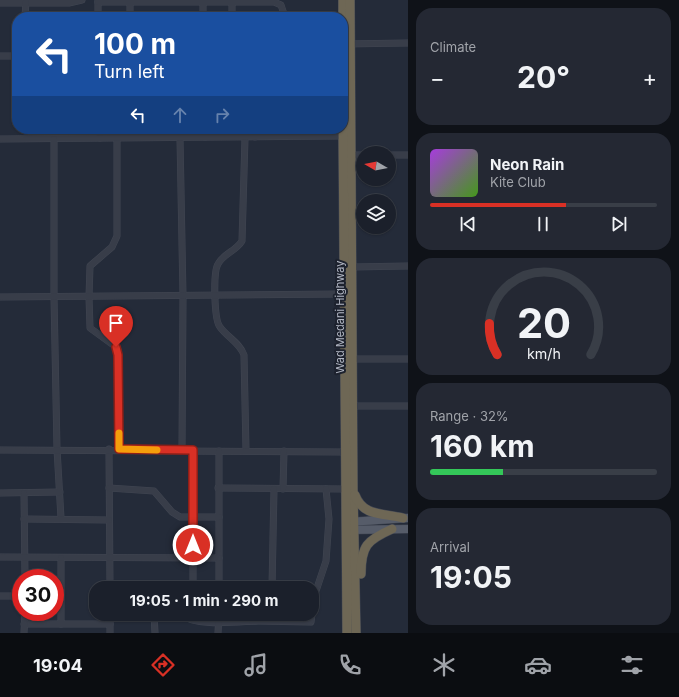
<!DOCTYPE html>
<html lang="en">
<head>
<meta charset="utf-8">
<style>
	:root { --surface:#1b202b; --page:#242833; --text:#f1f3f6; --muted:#a0a3a9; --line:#393e47; --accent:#d93025 }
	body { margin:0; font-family:Inter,sans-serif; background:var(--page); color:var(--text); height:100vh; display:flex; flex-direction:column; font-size:15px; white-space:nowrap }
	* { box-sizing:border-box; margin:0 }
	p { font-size:13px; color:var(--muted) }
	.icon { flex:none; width:22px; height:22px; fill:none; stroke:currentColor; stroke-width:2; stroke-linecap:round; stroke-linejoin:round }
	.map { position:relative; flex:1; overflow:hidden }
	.sheet { display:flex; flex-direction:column; gap:8px; padding:8px; background:#0f1218; width:271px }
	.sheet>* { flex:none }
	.banner { position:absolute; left:12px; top:12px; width:336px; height:122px; border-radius:16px; box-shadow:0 1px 3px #0004,0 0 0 1px var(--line); background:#1a4fa0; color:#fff; overflow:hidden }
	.needle { width:26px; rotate:279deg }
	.buttons { position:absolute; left:356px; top:146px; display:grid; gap:8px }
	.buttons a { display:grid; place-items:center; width:40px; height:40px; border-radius:50%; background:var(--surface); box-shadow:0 1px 3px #0004,0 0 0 1px var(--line); font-size:20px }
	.speed { position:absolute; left:12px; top:569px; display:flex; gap:8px; font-size:20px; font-weight:700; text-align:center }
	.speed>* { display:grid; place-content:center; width:52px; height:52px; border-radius:50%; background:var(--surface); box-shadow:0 1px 3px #0004,0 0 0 1px var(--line); line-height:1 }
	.speed .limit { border:6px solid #d22; background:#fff; color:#111 }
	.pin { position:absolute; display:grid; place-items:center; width:34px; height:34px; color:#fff; margin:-41px -17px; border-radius:50% 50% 50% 0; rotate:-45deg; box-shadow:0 0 4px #0007 }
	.pin .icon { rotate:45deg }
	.me { position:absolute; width:44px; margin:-22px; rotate:0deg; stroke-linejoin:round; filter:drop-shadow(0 0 3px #0008) }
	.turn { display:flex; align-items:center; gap:14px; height:84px; padding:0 16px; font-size:18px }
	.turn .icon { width:52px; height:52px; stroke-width:2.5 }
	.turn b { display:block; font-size:28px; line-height:34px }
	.lanes { display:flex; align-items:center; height:38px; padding:0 16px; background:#0003; justify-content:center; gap:20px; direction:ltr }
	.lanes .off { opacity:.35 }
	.big { font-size:30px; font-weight:700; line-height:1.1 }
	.sheet .card { flex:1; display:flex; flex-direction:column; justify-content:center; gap:6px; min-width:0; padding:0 14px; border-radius:16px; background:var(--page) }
	.sheet .dial { align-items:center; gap:0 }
	.dial svg { height:104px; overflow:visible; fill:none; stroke:var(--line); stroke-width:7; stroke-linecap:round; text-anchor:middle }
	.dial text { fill:var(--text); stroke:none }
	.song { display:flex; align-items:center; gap:12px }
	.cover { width:48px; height:48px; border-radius:6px; background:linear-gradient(135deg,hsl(280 70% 55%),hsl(100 70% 35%)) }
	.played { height:4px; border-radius:2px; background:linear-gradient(90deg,var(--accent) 60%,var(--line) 60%) }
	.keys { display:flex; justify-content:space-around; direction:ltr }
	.heat { display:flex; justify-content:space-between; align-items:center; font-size:22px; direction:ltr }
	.charge { height:6px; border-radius:3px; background:linear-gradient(90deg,#34c759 32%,var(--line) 0) }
	.trip { position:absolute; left:89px; top:581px; width:230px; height:40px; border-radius:16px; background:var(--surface); box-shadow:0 1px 3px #0004,0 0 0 1px var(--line); font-weight:700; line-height:40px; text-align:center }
	.dock { display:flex; height:64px; justify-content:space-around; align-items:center; background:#0b0d11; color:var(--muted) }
	.dock .icon { width:28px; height:28px }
	.dock .selected { color:var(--accent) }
	.dock b { font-size:18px; color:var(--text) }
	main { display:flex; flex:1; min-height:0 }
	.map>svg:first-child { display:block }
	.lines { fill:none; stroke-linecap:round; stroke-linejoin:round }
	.minor-casing { stroke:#414652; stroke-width:7 }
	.major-casing { stroke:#414652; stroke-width:9 }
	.highway-casing { stroke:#434854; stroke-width:10 }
	.minor { stroke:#383d49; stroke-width:6 }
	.major { stroke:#565c69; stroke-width:8 }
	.highway { stroke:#6e6755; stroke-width:9 }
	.route-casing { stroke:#8d1f18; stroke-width:10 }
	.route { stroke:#d93025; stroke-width:7 }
	.slow { stroke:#f59e0b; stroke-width:7 }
	.labels { text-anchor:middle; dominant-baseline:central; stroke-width:4; stroke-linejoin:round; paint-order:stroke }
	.street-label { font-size:11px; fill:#b3b8c5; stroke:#1d222e }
</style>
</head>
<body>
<main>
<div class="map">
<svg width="408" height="633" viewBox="0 0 408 633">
	<rect width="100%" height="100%" fill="#242b39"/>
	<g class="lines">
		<g class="minor-casing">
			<g id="minor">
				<polyline points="98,0 98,17"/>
				<polyline points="203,0 203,17"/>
				<polyline points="232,0 232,17"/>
				<polyline points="130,1 130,17"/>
				<polyline points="98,2 274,2 281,5 285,17"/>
				<polyline points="0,3 69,3 82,0"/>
				<polyline points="25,17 26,1"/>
				<polyline points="343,44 408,43"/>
				<polyline points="0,56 17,56"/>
				<polyline points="100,129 100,138"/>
				<polyline points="152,129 152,137"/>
				<polyline points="205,129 205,137"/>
				<polyline points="255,129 255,137"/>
				<polyline points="117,138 117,236 112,247 90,266 89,297 90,328 116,347 118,350 119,449"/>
				<polyline points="180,138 183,296 182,450"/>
				<path d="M 245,138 L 242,241 C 236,251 223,254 218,264 C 213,272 214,320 220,327 C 227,337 240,343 244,355 L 246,451"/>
				<polyline points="0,139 343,136"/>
				<polyline points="54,139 54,297 57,449 61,518"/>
				<polyline points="351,155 363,155"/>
				<polyline points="389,155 408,155"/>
				<polyline points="352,267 408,266"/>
				<polyline points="0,297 344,294"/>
				<polyline points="352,359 408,359"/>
				<polyline points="352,406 408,406"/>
				<polyline points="109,449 110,588"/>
				<polyline points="0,450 345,452"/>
				<polyline points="219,451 219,588"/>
				<polyline points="109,488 154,491 172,512 180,517 219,517"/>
				<polyline points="218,488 345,489"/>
				<polyline points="283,489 284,451"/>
				<polyline points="0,493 60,492"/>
				<polyline points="24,493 25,578"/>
				<polyline points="24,519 109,520"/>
				<polyline points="0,557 219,558"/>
				<polyline points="61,558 61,624"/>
				<polyline points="193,588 193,450"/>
				<polyline points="272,588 274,489"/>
				<polyline points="0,596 21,596"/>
				<polyline points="154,614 155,633"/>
				<path d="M 179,614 C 196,627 235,622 256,621"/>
				<polyline points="252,621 311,622 314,597 326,561 329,519 326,489"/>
				<polyline points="24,624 110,624"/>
				<polyline points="24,633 25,612"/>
				<polyline points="110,633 110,614"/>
				<polyline points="218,633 219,614"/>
			</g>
		</g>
		<g class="major-casing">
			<g id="major">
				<polyline points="349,522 408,518"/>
				<polyline points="347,530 408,529"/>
			</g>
		</g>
		<g class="highway-casing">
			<g id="highway">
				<polyline points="343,0 343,17"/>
				<polyline points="350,0 353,489 356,633"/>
				<polyline points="343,129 347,633"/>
				<path d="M 355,495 C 363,517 384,513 403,518"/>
				<path d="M 361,574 C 361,546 367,540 392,529"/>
			</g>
		</g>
		<use href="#minor" class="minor"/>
		<use href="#major" class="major"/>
		<use href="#highway" class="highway"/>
	</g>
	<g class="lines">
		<g class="route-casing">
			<polyline id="route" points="116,347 118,355 119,449 193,450 193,545"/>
		</g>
		<use href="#route" class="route"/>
		<polyline class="slow" points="119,433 119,449 157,450"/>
	</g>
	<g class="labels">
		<g class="street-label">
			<text transform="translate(340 317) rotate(-90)">Wad Medani Highway</text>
		</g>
	</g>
</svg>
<div class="buttons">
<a><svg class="needle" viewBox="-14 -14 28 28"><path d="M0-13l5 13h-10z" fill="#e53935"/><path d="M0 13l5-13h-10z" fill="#a0a3a9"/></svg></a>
<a><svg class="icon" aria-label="layers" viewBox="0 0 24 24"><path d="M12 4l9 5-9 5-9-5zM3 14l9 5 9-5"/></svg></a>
</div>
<div class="speed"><div class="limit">30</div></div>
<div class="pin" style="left:116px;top:347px;background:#d93025"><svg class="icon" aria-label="arrive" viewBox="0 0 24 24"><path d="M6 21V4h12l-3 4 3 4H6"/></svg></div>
<svg class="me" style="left:193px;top:545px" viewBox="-20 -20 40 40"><circle r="17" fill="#d93025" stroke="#fff" stroke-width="3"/><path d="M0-11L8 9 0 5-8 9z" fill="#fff"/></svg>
<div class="trip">19:05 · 1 min · 290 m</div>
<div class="banner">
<div class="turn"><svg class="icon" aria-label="left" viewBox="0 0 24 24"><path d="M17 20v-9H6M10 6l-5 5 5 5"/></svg><div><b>100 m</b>Turn left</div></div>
<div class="lanes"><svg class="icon" aria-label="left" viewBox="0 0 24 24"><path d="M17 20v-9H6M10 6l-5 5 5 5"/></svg><svg class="icon off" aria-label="ahead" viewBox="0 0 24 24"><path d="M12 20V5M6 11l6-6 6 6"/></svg><svg class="icon off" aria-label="right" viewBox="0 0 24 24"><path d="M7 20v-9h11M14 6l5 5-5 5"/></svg></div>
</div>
</div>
<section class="sheet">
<div class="card"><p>Climate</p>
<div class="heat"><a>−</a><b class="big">20°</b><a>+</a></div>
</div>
<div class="card">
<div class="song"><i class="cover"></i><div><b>Neon Rain</b><p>Kite Club</p></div></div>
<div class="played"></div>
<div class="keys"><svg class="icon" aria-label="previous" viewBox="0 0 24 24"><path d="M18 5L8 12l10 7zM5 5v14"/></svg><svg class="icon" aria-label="pause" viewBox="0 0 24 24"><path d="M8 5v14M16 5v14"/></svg><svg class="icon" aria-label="next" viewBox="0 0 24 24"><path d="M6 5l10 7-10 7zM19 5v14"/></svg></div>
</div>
<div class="card dial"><svg viewBox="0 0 100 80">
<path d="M14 69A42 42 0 1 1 86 69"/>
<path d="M14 69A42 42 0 0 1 8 45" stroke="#d93025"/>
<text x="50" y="56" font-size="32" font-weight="700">20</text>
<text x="50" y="72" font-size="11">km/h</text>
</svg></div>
<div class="card"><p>Range · 32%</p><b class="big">160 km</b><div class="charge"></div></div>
<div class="card"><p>Arrival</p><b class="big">19:05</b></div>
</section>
</main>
<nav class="dock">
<b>19:04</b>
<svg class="icon selected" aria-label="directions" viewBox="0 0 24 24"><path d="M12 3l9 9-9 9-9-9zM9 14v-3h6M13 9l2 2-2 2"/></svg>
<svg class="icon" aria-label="music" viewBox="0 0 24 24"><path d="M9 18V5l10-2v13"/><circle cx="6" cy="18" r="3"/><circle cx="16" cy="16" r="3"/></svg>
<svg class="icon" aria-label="phone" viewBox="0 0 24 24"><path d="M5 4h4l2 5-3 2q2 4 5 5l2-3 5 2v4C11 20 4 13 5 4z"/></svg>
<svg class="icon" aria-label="climate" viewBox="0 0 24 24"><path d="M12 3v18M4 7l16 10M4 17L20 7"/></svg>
<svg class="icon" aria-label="car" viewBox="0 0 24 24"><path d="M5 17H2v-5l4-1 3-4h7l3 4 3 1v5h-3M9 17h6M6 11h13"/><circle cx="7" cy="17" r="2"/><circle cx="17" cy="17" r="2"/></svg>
<svg class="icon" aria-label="filters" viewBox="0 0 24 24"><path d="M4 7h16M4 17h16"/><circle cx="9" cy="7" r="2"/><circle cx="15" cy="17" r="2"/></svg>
</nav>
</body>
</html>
